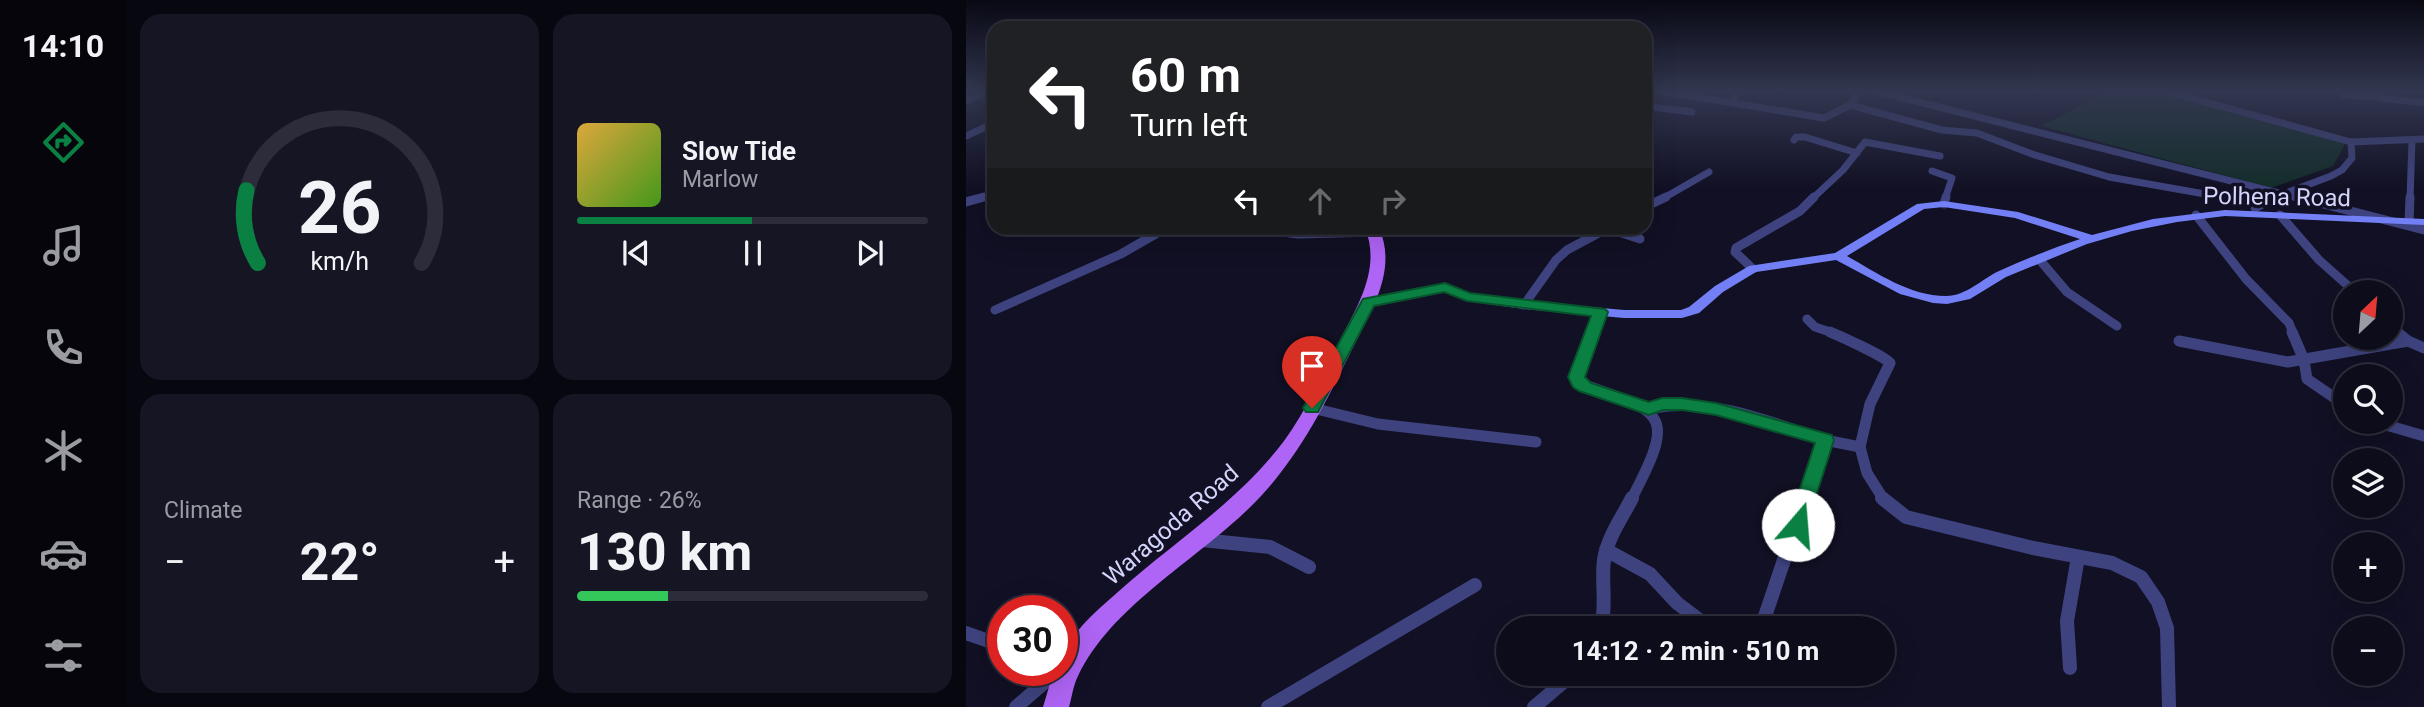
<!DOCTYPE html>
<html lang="en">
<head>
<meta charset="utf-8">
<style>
	:root { --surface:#0d0c1b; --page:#161524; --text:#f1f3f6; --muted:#9a9ba3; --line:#2d2c3a; --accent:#0b8043 }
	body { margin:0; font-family:Roboto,sans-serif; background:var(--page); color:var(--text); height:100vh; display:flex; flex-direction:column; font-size:26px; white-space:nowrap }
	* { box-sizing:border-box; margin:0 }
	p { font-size:23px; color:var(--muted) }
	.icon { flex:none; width:38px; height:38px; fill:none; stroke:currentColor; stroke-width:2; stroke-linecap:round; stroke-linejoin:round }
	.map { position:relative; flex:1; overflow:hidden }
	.sheet { display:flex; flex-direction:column; gap:14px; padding:14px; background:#07070f; width:840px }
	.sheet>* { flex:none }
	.guide { position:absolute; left:21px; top:21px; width:665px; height:214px; border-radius:21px; box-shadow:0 7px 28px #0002,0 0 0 2px var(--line); background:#202124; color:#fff; overflow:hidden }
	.needle { width:46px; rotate:26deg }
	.fabs { position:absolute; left:1367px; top:280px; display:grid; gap:14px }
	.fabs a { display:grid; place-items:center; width:70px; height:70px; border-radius:50%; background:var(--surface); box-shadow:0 7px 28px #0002,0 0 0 2px var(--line); font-size:35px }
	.speed { position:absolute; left:21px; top:595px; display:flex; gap:14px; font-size:35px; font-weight:700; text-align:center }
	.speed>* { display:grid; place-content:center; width:91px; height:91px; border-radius:50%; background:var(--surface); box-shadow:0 7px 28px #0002,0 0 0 2px var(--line); line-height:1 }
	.speed .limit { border:10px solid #d22; background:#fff; color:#111 }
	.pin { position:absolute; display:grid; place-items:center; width:60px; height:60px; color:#fff; margin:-72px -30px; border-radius:50% 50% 50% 0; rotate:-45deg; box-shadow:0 0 7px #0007 }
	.pin .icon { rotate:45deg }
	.me { position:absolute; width:77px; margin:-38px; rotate:18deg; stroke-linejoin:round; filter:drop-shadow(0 0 5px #0008) }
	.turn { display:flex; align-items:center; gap:24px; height:147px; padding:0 28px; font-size:32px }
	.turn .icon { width:91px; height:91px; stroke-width:2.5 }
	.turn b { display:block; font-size:49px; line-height:60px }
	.lanes { display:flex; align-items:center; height:66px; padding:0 28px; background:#0003; justify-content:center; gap:35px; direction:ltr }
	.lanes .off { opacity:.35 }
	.big { font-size:52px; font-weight:700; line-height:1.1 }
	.sheet .card { flex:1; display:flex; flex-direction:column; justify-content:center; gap:10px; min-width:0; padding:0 24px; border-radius:21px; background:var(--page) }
	.sheet .dial { align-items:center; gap:0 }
	.dial svg { height:182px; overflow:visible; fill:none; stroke:var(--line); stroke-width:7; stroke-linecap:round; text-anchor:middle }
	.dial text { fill:var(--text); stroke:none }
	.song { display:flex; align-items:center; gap:21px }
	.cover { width:84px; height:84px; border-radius:10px; background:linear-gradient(135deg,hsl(40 70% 55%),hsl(100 70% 35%)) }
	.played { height:7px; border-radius:4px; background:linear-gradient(90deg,var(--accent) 50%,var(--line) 50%) }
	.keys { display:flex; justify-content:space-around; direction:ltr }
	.heat { display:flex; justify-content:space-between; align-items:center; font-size:38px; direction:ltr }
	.charge { height:10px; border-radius:5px; background:linear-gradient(90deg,#34c759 26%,var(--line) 0) }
	.sheet .tiles { flex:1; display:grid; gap:14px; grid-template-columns:repeat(2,1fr) }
	.trip { position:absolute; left:530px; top:616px; width:399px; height:70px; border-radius:35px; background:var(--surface); box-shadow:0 7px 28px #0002,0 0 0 2px var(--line); font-weight:700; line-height:70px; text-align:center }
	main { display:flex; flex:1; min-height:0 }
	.menu { display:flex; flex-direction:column; width:126px; justify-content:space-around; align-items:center; background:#05050b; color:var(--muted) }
	.menu .icon { width:49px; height:49px }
	.menu .on { color:var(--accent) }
	.menu b { font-size:32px; color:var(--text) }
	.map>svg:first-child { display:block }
	.green { fill:#132d29 }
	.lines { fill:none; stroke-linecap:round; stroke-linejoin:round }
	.street-far3 { stroke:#3e437f; stroke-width:7 }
	.street-far2 { stroke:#3e437f; stroke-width:9 }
	.street-far1 { stroke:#3e437f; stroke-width:11 }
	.street { stroke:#3e437f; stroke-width:14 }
	.secondary { fill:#737ff5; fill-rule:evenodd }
	.primary { fill:#ae64f4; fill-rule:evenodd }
	.route { fill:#0b8043; stroke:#07532c; stroke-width:2 }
	.labels { text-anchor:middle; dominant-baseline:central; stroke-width:7; stroke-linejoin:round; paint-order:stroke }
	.street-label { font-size:24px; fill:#d5d5fc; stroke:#111024 }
</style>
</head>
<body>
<main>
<nav class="menu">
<b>14:10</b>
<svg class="icon on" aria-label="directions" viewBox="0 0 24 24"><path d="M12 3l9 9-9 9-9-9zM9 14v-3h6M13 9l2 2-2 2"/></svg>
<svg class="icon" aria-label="music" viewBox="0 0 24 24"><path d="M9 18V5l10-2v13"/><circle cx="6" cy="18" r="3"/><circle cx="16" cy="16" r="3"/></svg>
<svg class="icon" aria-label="phone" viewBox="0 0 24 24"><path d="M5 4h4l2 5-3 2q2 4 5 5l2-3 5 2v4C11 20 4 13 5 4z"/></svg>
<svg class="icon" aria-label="climate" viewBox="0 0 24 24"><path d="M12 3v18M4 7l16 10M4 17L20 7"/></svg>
<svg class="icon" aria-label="car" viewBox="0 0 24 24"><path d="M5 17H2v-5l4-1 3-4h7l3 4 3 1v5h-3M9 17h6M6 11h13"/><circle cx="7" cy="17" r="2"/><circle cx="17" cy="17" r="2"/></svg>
<svg class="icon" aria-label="filters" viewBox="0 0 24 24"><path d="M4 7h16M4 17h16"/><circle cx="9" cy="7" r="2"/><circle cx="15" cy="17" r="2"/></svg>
</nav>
<section class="sheet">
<div class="tiles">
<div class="card dial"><svg viewBox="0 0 100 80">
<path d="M14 69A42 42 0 1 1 86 69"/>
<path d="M14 69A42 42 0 0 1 9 37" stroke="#0b8043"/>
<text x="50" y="56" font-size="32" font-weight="700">26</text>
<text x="50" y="72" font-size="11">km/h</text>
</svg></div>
<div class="card">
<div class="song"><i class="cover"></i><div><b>Slow Tide</b><p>Marlow</p></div></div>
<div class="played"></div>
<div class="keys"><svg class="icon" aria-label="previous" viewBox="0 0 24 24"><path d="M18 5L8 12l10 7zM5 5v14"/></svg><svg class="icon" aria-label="pause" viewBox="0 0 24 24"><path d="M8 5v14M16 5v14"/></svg><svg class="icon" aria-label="next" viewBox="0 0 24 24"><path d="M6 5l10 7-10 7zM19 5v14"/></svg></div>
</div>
<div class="card"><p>Climate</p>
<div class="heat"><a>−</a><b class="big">22°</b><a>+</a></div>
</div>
<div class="card"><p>Range · 26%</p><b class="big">130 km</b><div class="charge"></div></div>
</div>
</section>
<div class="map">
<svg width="1458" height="707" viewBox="0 0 1458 707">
	<rect width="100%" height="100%" fill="#111024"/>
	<polygon class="green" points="1145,90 1194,90 1380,142 1367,166 1305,188 1075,126"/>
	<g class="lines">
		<g class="street-far3">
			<polyline points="689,90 858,118 884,105 892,93 890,90"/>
			<polyline points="906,90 1336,199"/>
			<polyline points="1196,90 1385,142"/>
			<polyline points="1402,90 1415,98 1458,103"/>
			<polyline points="1378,95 1411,97"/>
			<polyline points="679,98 686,90"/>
			<polyline points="0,101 24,90"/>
			<polyline points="765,102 775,90"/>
			<polyline points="884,105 976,130 1011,133 1066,154 1143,177 1267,199"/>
			<polyline points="679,106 726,112"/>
			<polyline points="0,136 28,123"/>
			<polyline points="828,140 830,137 839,137 891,153"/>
			<polyline points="966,171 986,178 979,199"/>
			<polyline points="11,199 28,195"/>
			<polyline points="696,199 743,172"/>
			<polyline points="846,199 877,170 899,142 974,156"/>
			<polyline points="1304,199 1365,176 1376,170 1386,158 1385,142 1458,139"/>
			<polyline points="1444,199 1446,140"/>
		</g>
		<g class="street-far2">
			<polyline points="1257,197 1294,204"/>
			<polyline points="1330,197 1458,230"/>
			<polyline points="0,202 18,197"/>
			<polyline points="978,204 980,197"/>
			<polyline points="679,207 700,197"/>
			<polyline points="1289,208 1308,197"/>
			<polyline points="1230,215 1280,279 1323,323 1327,333"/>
			<polyline points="1314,215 1353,260 1389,292"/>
			<polyline points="1443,222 1444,197"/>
			<polyline points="286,228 332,234 409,232"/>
			<polyline points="641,228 674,239"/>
			<polyline points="1073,259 1101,292 1151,326"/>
			<polyline points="787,269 769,252 770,248 834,211 848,197"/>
			<polyline points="558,305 590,260 601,250 642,228"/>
			<polyline points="29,310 155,254 200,228"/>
			<polyline points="841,319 849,327 867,333"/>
			<polyline points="1424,325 1433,333"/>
			<polyline points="626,333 634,312"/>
		</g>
		<g class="street-far1">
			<path d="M 627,332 L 611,377 L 613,383 C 698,413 712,411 665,500"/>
			<path d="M 864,332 C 876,337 918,356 924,363 L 904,404 L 894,447"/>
			<polyline points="1326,332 1338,360 1341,379 1379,405"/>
			<polyline points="1431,332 1442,341 1458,348"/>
			<polyline points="1213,341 1322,362 1442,341"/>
			<polyline points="346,408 412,424 570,442"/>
			<path d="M 683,409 C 743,396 802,421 859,440 L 839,500"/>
			<polyline points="1410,422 1458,436"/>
			<polyline points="859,440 894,447 901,473 918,500"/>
		</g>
		<g class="street">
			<polyline points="916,498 940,517 1067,548 1146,563 1175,577 1192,602 1201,628 1203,707"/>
			<polyline points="236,540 304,547 343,567"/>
			<polyline points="640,550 684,574 711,603 744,628"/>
			<path d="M 635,628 C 641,605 635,583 638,560 C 641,538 656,518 666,498"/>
			<polyline points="795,628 839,498"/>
			<polyline points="0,633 37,646"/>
			<polyline points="1104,668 1101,621 1112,557"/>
			<polyline points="50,707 93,670"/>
			<polyline points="302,707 509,585"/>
			<polyline points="568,707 607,674"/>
		</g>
		<path class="secondary" d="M 978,201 L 1052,212 L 1126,235 L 1187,219 L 1259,210 L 1458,219 L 1458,225 L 1259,216 L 1211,222 L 1166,231 L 1121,244 L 1040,277 L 1004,299 L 981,304 L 967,303 L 934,294 L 870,260 L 790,272 L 757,292 L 733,313 L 716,318 L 658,318 L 558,309 L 501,301 L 478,291 L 403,306 L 397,302 L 403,298 L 479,283 L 504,294 L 558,301 L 658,310 L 715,310 L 723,307 L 749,286 L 783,266 L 869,253 L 951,204 ZM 978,207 L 1049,218 L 1114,239 C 1087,248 1060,259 1033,271 C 1016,279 1000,296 980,296 C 944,296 911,273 881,256 L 958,209 Z"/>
		<path class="primary" d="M 399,228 L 413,228 C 430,266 410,303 392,337 C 364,394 339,448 296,495 C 240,556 148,601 112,676 C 107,686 106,697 103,707 L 77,707 L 88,670 L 96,670 C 96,637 130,612 153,591 C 209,541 272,502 318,441 C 341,410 357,372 375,338 C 393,304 415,267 399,228 Z"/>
	</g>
	<linearGradient id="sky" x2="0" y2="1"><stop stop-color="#090914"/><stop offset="0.48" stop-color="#323750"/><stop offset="1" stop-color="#323750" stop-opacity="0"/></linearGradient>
	<rect width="1458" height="189" fill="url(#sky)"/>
	<polygon class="route" points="479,283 504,293 639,309 642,312 619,377 625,383 683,402 696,398 716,398 750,403 866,435 868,440 839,530 832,533 825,530 822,525 849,443 750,415 716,410 697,410 683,415 613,391 607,387 602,377 625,316 501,301 478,292 408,306 352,412 340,412 337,408 397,299"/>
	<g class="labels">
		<g class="street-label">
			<text transform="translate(1311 197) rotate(1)">Polhena Road</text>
			<text transform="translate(205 525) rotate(-41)">Waragoda Road</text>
		</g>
	</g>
</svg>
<div class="fabs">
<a><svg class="needle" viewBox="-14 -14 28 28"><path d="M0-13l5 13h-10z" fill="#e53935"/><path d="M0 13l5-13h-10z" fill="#9a9ba3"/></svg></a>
<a><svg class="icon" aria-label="search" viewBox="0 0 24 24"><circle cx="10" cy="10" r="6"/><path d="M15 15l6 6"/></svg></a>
<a><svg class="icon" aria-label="layers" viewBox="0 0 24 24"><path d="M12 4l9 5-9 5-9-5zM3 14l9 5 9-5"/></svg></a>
<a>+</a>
<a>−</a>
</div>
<div class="speed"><div class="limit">30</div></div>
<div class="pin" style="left:346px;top:408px;background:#d93025"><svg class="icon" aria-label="arrive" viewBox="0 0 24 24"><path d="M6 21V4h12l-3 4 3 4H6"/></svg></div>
<svg class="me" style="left:832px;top:525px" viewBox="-20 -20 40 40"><circle r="19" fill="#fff"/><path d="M0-13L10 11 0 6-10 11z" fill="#0b8043"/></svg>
<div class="trip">14:12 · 2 min · 510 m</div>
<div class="guide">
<div class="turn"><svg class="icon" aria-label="left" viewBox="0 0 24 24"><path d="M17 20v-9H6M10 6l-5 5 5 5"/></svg><div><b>60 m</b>Turn left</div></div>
<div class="lanes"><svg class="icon" aria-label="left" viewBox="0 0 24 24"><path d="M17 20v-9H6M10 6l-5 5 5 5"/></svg><svg class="icon off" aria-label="ahead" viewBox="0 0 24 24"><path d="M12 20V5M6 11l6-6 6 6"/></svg><svg class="icon off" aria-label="right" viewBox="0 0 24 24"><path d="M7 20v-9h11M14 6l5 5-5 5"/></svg></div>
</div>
</div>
</main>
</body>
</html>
